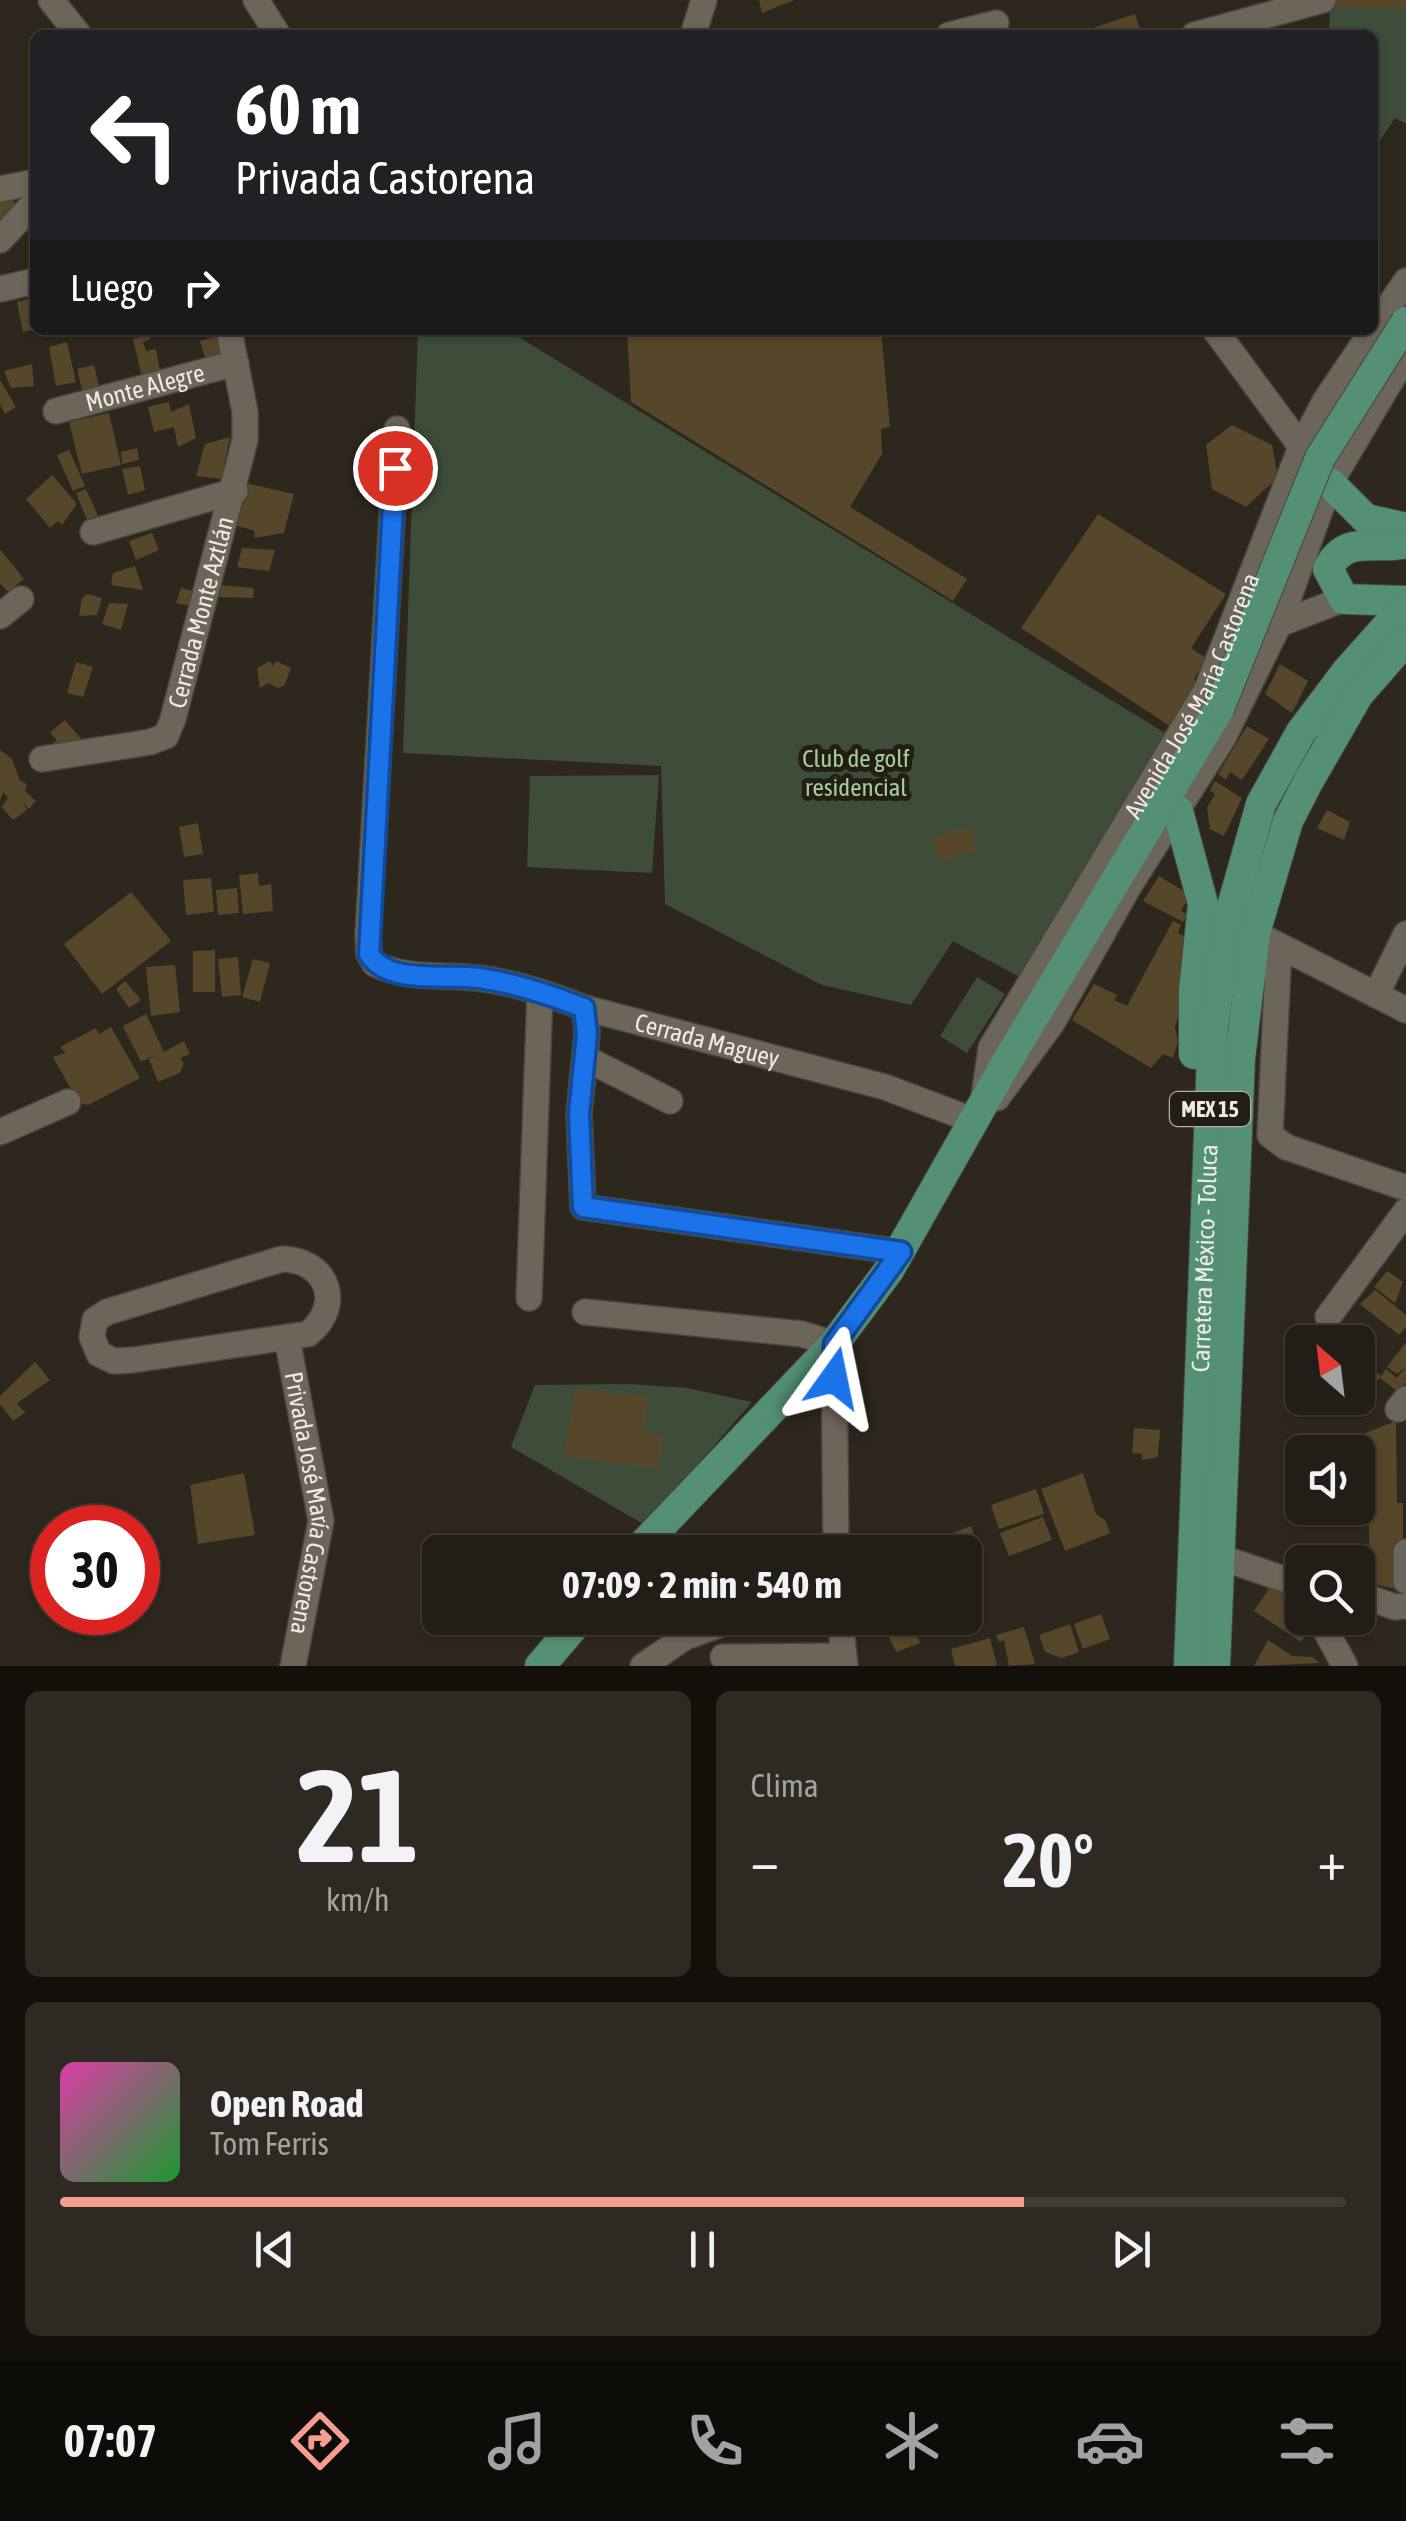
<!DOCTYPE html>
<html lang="es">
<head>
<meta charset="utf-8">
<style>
	:root { --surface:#221d16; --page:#2e2a23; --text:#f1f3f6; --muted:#a2a2a1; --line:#3f3b35; --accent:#f59d8f }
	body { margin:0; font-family:"Asap Condensed",sans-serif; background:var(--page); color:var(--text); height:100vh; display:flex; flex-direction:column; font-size:38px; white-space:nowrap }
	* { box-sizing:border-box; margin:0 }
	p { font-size:32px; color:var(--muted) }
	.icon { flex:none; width:55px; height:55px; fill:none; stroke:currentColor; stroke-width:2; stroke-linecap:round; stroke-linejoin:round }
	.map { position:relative; height:1666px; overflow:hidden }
	.details { display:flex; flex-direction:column; gap:25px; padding:25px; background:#13100c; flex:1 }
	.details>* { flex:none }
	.top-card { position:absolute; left:30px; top:30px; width:1348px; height:305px; border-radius:15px; box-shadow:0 2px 8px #0004,0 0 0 2px var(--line); background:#202124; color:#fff; overflow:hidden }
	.needle { width:65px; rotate:332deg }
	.fabs { position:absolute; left:1285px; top:1325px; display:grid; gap:20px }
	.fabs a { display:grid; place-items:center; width:90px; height:90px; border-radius:15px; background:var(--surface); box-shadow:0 2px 8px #0004,0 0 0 2px var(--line); font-size:50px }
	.speed { position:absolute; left:30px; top:1505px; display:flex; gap:20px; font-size:50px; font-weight:700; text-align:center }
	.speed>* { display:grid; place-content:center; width:130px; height:130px; border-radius:50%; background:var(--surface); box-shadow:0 2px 8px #0004,0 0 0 2px var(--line); line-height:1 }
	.speed .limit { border:15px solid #d22; background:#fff; color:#111 }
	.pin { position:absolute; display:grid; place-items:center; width:85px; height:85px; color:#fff; margin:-42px; border:5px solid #fff; border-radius:50%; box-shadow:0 2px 10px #0007 }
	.me { position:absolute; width:110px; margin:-55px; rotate:12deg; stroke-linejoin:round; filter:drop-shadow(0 0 8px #0008) }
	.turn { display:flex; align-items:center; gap:35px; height:210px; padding:0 40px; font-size:45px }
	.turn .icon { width:130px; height:130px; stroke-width:2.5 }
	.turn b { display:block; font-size:70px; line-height:85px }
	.then { display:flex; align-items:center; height:95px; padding:0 40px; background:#0003; gap:20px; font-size:38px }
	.big { font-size:75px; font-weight:700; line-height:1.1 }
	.details .tile { flex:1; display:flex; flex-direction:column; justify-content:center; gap:15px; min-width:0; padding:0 35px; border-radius:15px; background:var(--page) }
	.details .dial { align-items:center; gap:0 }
	.dial b { font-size:130px; line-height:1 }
	.song { display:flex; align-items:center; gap:30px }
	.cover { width:120px; height:120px; border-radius:15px; background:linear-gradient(135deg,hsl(320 70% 55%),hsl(130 70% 35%)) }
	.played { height:10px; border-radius:5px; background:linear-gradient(90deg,var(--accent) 75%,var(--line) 75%) }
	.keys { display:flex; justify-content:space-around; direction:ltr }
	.heat { display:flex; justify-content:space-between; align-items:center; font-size:55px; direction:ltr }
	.details .tiles { flex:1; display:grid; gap:25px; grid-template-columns:1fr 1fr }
	.tile:last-child { grid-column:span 2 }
	.trip { position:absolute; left:422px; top:1535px; width:560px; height:100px; border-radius:15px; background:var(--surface); box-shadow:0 2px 8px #0004,0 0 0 2px var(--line); font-weight:700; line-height:100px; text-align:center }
	.tabs { display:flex; height:160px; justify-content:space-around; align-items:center; background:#0e0c09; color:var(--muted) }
	.tabs .icon { width:70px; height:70px }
	.tabs .active { color:var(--accent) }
	.tabs b { font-size:45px; color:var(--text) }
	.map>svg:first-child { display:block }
	.green { fill:#3d4d39 }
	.building { fill:#57472a }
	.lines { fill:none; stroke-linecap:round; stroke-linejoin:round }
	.minor-casing { stroke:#49453c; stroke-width:28 }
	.major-casing { stroke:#49453c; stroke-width:32 }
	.minor { stroke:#6c6559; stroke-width:25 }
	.major { stroke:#539075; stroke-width:30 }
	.major-bridge-casing { stroke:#49453c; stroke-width:32; stroke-linecap:butt }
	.major-bridge { stroke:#539075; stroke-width:30 }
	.route-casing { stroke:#114b97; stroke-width:25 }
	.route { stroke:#1a73e8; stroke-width:18 }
	.labels { text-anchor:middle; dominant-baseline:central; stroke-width:10; stroke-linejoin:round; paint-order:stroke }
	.shield { fill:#231e13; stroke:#b2aea5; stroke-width:2.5 }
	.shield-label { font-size:22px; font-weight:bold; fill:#efebe4 }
	.street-label { font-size:25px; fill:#efebe4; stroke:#231e13 }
	.park-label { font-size:25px; fill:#a6cd9c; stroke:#231e13 }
</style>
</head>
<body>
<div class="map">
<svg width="1406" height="1666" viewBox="0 0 1406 1666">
	<rect width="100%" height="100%" fill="#2d271d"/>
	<g class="green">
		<polygon points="1330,0 1406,0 1406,124 1395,118 1373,151 1372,35 1329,35"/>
		<polygon points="418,330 507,330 1170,736 1027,981 953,941 911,1005 822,985 665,904 661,766 403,753"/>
		<polygon points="659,775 652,873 527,867 530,776"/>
		<polygon points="977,977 1005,994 967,1053 940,1036"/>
		<polygon points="628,1384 687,1388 752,1402 645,1525 511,1447 535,1385"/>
	</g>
	<g class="building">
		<polygon points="759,0 794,0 762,13"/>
		<polygon points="1330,0 1406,0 1406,9 1330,7"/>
		<polygon points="1135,14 1142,35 1095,35 1093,28"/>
		<polygon points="12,196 15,207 0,220 0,199"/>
		<polygon points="35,297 32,330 23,332 17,302"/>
		<polygon points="130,330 149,330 150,339 143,342 146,351 156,349 161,376 143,381 133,339 142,337 141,333 131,334"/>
		<polygon points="627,330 881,330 890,427 881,429 882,454 850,507 967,579 953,601 631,402"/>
		<polygon points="218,336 224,359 207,364 200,341"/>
		<polygon points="67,342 76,382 56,386 49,347"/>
		<polygon points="32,364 34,386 11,388 4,371"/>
		<polygon points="94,365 100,390 83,394 77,369"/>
		<polygon points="0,380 16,407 5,414 0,404"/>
		<polygon points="169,402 171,412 189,404 196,438 178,447 174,427 154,432 148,407"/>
		<polygon points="109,413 121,465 82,474 69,422"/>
		<polygon points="1232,425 1272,445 1278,477 1246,507 1212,489 1206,445"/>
		<polygon points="230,437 221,479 196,476 205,444"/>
		<polygon points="137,448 139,460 122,464 121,452"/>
		<polygon points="69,450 85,486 73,491 57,455"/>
		<polygon points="140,466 145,490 128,495 122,469"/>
		<polygon points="52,475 77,504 62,525 58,521 50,528 26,499"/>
		<polygon points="245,483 294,494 284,533 254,538 255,531 235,525"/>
		<polygon points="86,489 100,520 89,525 76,493"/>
		<polygon points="1098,514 1226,594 1191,648 1206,658 1194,679 1207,689 1179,732 1021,628"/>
		<polygon points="152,533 159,550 136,560 129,541"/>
		<polygon points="242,548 275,550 269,571 237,567"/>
		<polygon points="0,549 24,579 15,586 20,590 12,596 0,583"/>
		<polygon points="135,566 143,590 111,585 113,573"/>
		<polygon points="220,585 254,588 253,598 218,597"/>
		<polygon points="181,588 194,591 191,606 176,603"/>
		<polygon points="88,594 102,598 97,615 79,616 82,598"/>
		<polygon points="109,603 128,604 121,630 102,624"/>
		<polygon points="270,661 273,666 276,661 291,668 284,686 278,688 268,683 260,688 257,668"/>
		<polygon points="76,662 93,667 83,697 67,693"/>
		<polygon points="1280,664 1308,681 1292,713 1265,694"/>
		<polygon points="65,720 83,741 48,747 57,740 50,733"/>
		<polygon points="1247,726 1269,739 1242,780 1230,772 1226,780 1218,774"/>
		<polygon points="0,750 12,759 20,781 27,784 25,791 36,801 29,809 23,803 27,810 13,820 2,807 8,798 3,792 0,801"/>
		<polygon points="1215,781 1242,798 1224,836 1210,829 1207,808 1215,794 1210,790"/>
		<polygon points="1327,810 1350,822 1344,840 1317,828"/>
		<polygon points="198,823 203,854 184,857 179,827"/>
		<polygon points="970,825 977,850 941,861 931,839"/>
		<polygon points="258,873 259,886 271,884 273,911 243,914 239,875"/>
		<polygon points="1159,876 1190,895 1181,911 1188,915 1183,922 1143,901"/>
		<polygon points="211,878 214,912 186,915 183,880"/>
		<polygon points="237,888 239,913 218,915 216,890"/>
		<polygon points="131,892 171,941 102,994 64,944"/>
		<polygon points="1173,921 1181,925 1178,933 1189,939 1178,1001 1183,1005 1175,1026 1178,1042 1173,1058 1163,1054 1151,1068 1072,1020 1094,984 1117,995 1114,1000 1127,1006"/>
		<polygon points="215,950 215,992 193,992 193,951"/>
		<polygon points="238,957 241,995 222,997 218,959"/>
		<polygon points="253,959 270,963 260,1002 242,997"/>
		<polygon points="175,965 180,1012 151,1016 146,967"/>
		<polygon points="125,981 141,1000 129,1008 116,989"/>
		<polygon points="146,1014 164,1052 184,1041 190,1054 180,1058 184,1063 180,1073 158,1082 149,1059 159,1053 141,1062 123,1026"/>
		<polygon points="111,1027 140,1078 88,1105 79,1103 53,1057 65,1053 60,1047 96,1028 99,1034"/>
		<polygon points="1387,1271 1403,1282 1395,1303 1374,1287"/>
		<polygon points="1375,1290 1406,1315 1406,1327 1399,1335 1360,1304"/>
		<polygon points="1355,1332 1373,1355 1367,1362 1358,1359 1358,1342 1347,1342"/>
		<polygon points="1406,1342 1406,1382 1398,1392 1380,1378 1386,1369 1397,1378 1405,1367 1397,1374 1387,1367"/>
		<polygon points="35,1362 50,1380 17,1403 25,1413 13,1421 0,1404 0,1396"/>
		<polygon points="1370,1367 1381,1376 1363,1398 1358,1394 1358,1383"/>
		<polygon points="575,1388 649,1397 644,1432 664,1436 659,1469 564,1456"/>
		<polygon points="1396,1421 1397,1503 1403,1503 1403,1591 1371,1583 1365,1433"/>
		<polygon points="1134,1428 1160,1430 1158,1457 1142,1460 1142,1454 1132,1453"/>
		<polygon points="244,1473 255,1535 198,1544 190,1485"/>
		<polygon points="1083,1473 1096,1514 1105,1520 1110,1533 1065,1551 1041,1489"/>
		<polygon points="1036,1489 1044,1514 999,1529 991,1505"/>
		<polygon points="1043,1517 1052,1540 1009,1556 1000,1533"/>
		<polygon points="971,1526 984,1562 965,1569 965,1552 947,1552 942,1537"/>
		<polygon points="1271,1586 1302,1607 1302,1618 1317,1618 1301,1642 1254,1611"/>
		<polygon points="1101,1614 1110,1639 1083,1649 1074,1624"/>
		<polygon points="894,1618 911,1618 920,1643 896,1652 882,1622"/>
		<polygon points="1070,1624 1079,1652 1062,1658 1045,1652 1039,1635"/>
		<polygon points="1024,1627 1035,1664 1009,1666 1004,1640 999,1642 996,1635"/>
		<polygon points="990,1638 997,1666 955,1666 951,1649"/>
		<polygon points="1268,1640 1292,1656 1312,1657 1320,1663 1254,1666"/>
	</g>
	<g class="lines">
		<g class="minor-casing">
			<g id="minor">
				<polyline points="51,0 79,35"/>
				<polyline points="256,0 278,35"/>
				<polyline points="693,35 704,0"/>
				<polyline points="949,35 996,23"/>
				<polyline points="1194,35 1323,0"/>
				<polyline points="0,189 35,182"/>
				<polyline points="0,240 35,202"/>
				<polyline points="0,289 35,281"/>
				<polyline points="1215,330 1308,456"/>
				<path id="s1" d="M 56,411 L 236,363"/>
				<path id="s2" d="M 397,429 L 368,935 L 369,954 L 375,964 C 408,980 443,974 477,978 C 514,982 551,995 585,1008 L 885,1087 L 975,1121"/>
				<polyline points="93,532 235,491"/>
				<polyline points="0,616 21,599"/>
				<polyline points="1279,624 1344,599"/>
				<path id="s3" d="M 42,759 L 150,742 L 166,736 L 173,719 L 245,440 L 245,412 L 229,330"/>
				<polyline points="1268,940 1406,1010"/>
				<polyline points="1279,946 1270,1135 1286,1147 1406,1188"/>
				<polyline points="1376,995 1406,934"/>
				<polyline points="585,1008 587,1034 579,1114 583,1207 901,1252"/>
				<polyline points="585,1058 670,1101"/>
				<path id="s4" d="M 984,1096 L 991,1048 L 1207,689 L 1301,447 L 1325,401 L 1406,281"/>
				<polyline points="997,1098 1052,1023 1129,886 1223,738 1279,624 1330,483 1406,355"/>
				<polyline points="0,1132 68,1102"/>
				<path d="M 282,1259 C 328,1260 344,1305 308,1334 L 133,1360 L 114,1361 L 99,1354 L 92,1337 L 95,1320 L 107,1312 Z"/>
				<polyline points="529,1298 540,992"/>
				<polyline points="585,1312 802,1334 834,1344 836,1552"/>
				<polyline points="1328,1317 1406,1211"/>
				<path id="s5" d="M 287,1338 L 321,1521 L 293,1666"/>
				<polyline points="1398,1409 1406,1399"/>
				<polyline points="1406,1552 1406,1581"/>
				<polyline points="1222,1558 1293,1582 1302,1595"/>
				<polyline points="1358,1594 1395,1607 1406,1606"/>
				<polyline points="840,1618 845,1666"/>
				<polyline points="1319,1618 1345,1666"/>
				<polyline points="723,1657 843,1656"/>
				<polyline points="643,1666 685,1637 722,1624"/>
			</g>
		</g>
		<g class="major-casing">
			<g id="major">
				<polyline points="1330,483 1366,519 1406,528"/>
				<path d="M 1406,543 C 1376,551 1346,533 1328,569 L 1344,599 L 1406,601"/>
				<polyline points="1178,811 1203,904 1194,990 1194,1054"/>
				<polyline points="636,1552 834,1344 889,1270 1012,1053 1219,709"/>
				<polyline points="540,1666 581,1618"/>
				<path id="s6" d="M 1189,1666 L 1213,1027 L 1228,921 L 1261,804 L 1301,732 L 1347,671 L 1406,605"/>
				<polyline points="1215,1666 1240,1059 1255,933 1288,821 1308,782 1358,695 1406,640"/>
			</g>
		</g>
		<use href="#minor" class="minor"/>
		<use href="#major" class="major"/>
		<g class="major-bridge-casing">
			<polyline id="major-bridge" points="1219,709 1320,458 1406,322"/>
		</g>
		<use href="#major-bridge" class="major-bridge"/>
	</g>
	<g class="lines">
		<g class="route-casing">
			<path id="route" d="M 395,468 L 369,954 C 389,986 447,973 479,978 C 515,983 551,995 584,1008 L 587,1034 L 579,1114 L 583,1207 L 901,1252 L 834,1344 L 834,1378"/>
		</g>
		<use href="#route" class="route"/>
	</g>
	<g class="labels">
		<rect class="shield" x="1170" y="1092" width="80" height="34" rx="8"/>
		<g class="shield-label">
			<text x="1210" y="1109">MEX 15</text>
		</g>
		<g class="street-label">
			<text stroke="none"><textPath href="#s1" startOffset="92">Monte Alegre</textPath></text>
			<text stroke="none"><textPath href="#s3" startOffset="255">Cerrada Monte Aztlán</textPath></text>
			<text stroke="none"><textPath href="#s4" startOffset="455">Avenida José María Castorena</textPath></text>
			<text stroke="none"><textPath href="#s2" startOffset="880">Cerrada Maguey</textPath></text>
			<text stroke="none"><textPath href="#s6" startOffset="408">Carretera México - Toluca</textPath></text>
			<text stroke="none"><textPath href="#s5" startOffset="168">Privada José María Castorena</textPath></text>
		</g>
		<g class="park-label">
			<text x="856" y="758">Club de golf<tspan x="856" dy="29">residencial</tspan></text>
		</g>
	</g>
</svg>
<div class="fabs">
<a><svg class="needle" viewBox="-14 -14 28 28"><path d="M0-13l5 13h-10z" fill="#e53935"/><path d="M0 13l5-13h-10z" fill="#a2a2a1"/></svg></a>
<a><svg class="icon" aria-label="sound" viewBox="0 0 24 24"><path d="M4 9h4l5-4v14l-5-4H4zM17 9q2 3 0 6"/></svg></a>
<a><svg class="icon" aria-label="search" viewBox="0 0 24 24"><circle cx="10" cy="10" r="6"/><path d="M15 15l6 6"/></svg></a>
</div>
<div class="speed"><div class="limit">30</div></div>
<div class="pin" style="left:395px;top:468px;background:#d93025"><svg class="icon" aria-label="arrive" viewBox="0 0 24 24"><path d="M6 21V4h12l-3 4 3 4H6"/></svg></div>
<svg class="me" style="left:834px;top:1378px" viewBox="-20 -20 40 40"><path d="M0-17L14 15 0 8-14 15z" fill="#1a73e8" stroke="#fff" stroke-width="4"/></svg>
<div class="trip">07:09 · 2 min · 540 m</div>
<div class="top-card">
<div class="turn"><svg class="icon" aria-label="left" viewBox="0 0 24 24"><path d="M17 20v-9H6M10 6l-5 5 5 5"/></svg><div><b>60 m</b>Privada Castorena</div></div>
<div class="then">Luego<svg class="icon" aria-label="right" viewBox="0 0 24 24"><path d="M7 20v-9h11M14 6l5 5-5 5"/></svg></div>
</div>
</div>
<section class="details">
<div class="tiles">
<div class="tile dial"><b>21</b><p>km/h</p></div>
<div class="tile"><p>Clima</p>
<div class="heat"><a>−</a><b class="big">20°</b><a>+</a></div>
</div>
<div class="tile">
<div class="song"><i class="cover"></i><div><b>Open Road</b><p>Tom Ferris</p></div></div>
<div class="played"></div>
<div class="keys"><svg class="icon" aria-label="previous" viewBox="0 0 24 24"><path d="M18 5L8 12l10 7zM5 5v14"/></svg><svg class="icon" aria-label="pause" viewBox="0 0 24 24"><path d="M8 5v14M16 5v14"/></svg><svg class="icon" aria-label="next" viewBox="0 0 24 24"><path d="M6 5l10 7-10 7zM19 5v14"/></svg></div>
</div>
</div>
</section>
<nav class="tabs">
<b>07:07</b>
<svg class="icon active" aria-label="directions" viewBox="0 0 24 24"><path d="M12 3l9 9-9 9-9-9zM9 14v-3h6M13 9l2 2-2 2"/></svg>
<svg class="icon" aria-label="music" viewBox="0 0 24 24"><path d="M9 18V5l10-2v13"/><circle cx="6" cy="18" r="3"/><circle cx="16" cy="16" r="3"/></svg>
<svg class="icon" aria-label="phone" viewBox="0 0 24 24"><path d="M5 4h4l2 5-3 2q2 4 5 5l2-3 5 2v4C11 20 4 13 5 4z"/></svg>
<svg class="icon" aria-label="climate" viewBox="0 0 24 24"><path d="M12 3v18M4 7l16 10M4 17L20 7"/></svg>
<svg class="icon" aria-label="car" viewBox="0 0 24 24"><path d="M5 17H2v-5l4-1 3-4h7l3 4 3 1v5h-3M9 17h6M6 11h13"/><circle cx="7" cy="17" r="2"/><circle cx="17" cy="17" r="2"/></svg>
<svg class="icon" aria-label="filters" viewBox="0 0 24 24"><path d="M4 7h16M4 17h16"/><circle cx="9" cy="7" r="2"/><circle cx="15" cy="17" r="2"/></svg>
</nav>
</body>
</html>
